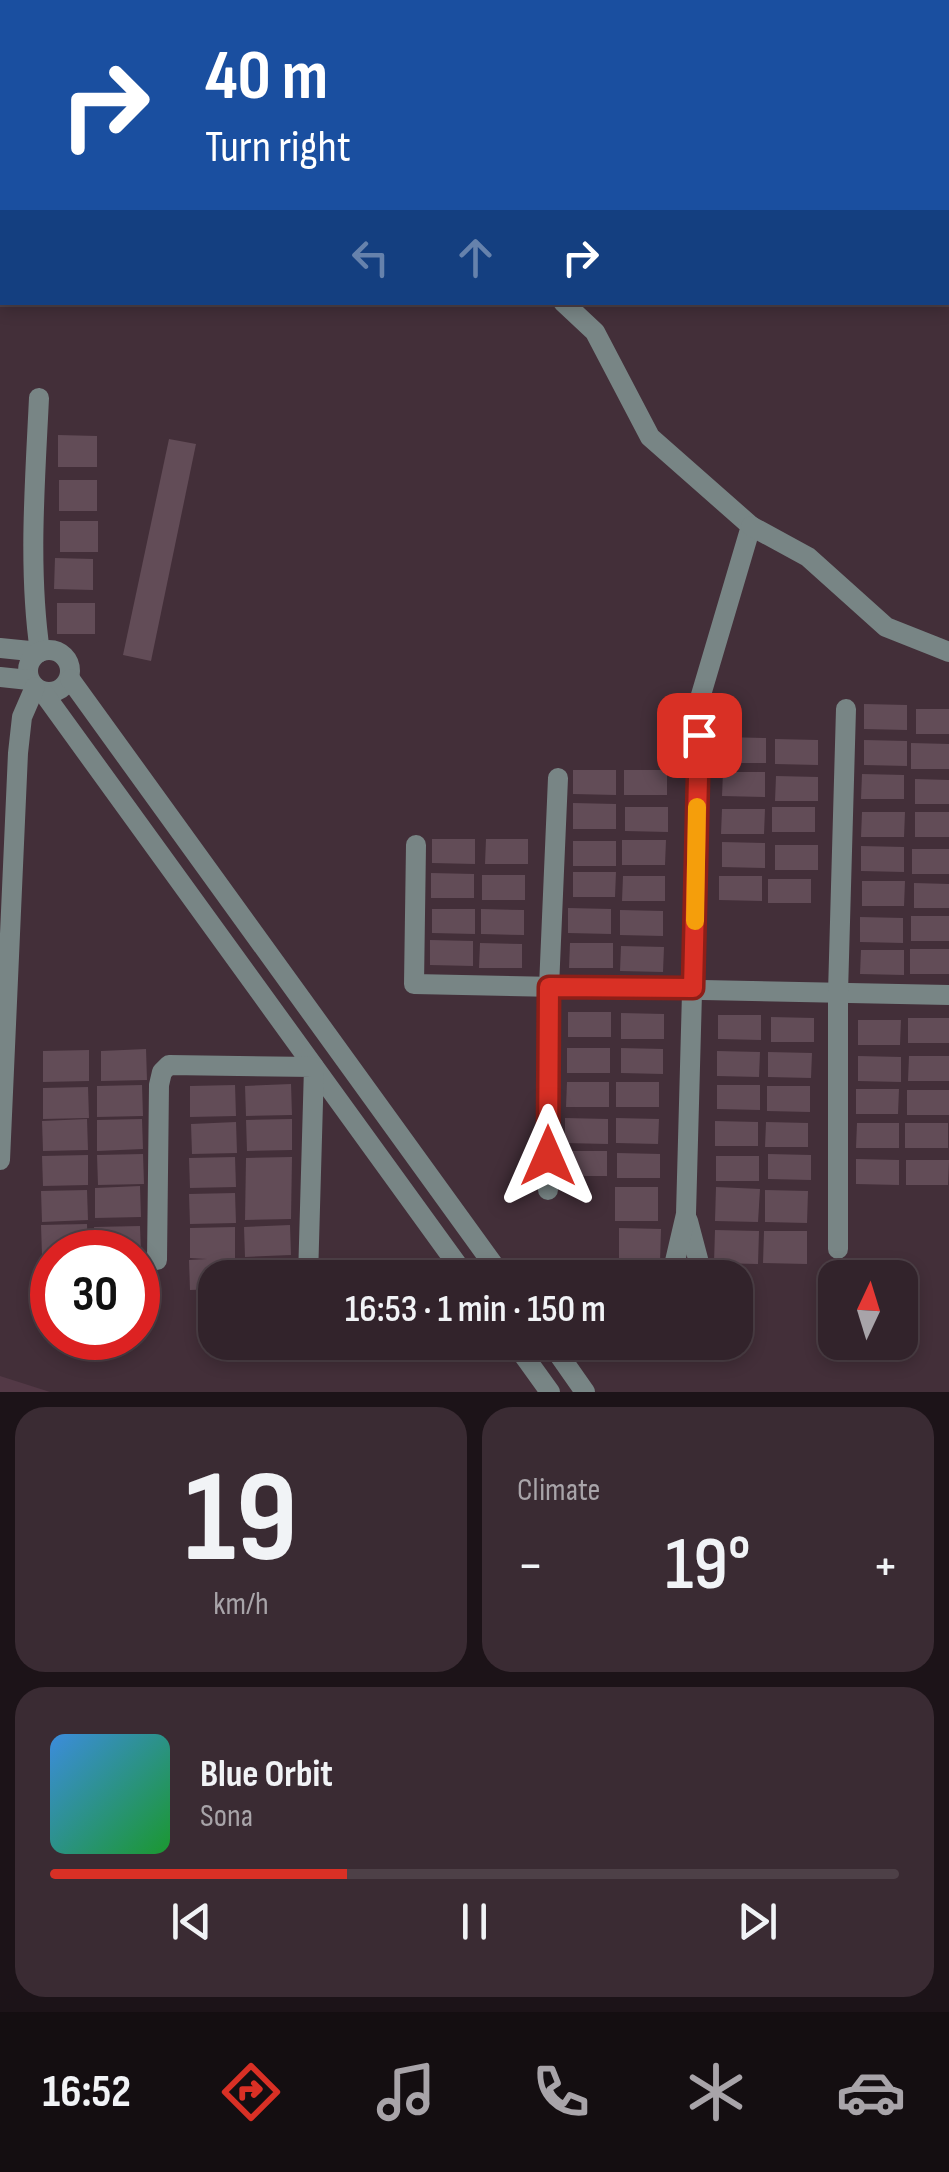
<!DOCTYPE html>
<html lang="en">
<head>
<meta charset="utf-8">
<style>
	:root { --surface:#32232b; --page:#3a2b33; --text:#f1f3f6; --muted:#a8a4a9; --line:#4d4047; --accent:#d93025 }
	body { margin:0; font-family:"Sofia Sans Condensed",sans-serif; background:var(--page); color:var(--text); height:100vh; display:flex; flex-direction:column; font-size:38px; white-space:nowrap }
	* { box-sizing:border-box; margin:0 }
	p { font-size:32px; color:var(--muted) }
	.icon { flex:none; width:55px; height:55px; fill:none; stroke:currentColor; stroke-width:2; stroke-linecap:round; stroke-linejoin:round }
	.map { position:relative; height:1392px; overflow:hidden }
	.details { display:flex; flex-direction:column; gap:15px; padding:15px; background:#1c1318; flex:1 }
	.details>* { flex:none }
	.guide { position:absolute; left:0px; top:0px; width:950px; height:305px; box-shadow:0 5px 15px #0003,0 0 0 2px var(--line); background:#1a4fa0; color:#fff; overflow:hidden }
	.needle { width:65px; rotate:4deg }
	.controls { position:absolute; left:818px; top:1260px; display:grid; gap:20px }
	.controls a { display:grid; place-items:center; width:100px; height:100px; border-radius:20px; background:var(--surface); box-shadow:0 5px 15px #0003,0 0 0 2px var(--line); font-size:50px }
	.speed { position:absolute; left:30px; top:1230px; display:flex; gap:20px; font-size:50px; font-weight:700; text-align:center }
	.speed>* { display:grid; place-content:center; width:130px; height:130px; border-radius:50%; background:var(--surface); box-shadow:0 5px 15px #0003,0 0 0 2px var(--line); line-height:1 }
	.speed .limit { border:15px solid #d22; background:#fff; color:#111 }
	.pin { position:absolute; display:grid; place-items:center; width:85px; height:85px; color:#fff; margin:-42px; border-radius:20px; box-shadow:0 5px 15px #0006 }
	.me { position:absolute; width:110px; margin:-55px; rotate:0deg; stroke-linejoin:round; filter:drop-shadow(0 0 8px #0008) }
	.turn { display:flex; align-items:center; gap:35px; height:210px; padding:0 40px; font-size:45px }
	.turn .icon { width:130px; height:130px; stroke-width:2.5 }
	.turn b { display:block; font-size:70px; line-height:85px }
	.lanes { display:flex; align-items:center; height:95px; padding:0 40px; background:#0003; justify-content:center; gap:50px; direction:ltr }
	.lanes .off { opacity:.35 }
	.big { font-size:75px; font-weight:600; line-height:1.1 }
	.details .widget { flex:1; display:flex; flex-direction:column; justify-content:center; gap:15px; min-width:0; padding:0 35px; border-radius:30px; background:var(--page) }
	.details .dial { align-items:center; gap:0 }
	.dial b { font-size:130px; line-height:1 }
	.song { display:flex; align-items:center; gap:30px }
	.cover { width:120px; height:120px; border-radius:15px; background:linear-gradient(135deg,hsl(210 70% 55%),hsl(130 70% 35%)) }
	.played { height:10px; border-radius:5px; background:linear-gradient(90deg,var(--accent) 35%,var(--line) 35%) }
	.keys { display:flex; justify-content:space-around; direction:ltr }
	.heat { display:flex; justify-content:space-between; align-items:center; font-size:55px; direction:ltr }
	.details .tiles { flex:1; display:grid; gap:15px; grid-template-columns:1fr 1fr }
	.widget:last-child { grid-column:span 2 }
	.trip { position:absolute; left:198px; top:1260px; width:555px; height:100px; border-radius:30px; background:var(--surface); box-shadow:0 5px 15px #0003,0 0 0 2px var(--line); font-weight:600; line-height:100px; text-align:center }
	.tab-bar { display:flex; height:160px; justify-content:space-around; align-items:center; background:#140e11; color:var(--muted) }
	.tab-bar .icon { width:70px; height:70px }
	.tab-bar .selected { color:var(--accent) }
	.tab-bar b { font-size:45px; color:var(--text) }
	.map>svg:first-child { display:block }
	.built { fill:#533946 }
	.building { fill:#624c57 }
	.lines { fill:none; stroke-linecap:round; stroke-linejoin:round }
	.minor { stroke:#788585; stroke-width:20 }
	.route-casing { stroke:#8d1f18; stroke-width:25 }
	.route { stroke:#d93025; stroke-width:18 }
	.slow { stroke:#f59e0b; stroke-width:18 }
</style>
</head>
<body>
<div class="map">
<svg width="949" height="1392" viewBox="0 0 949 1392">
	<rect width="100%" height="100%" fill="#432f39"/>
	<polygon class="built" points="0,1376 50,1392 0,1392"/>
	<g class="building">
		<polygon points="58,435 97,436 97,467 58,467"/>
		<polygon points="169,439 196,444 151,661 123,655"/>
		<rect x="59" y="480" width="38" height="31"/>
		<rect x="60" y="521" width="38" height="31"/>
		<polygon points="55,558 93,559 93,590 54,589"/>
		<rect x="57" y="603" width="38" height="31"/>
		<polygon points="864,704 907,705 907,730 864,729"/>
		<rect x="916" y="709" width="33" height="25"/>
		<polygon points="723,737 766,738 766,763 723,763"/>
		<polygon points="775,739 818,740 818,765 775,764"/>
		<polygon points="864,740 907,741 907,766 864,765"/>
		<polygon points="911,743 949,744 949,769 911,769"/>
		<polygon points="573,770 616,770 616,795 573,794"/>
		<rect x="624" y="770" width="43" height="25"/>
		<polygon points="723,772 765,772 765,797 722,796"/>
		<polygon points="862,774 904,775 904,799 861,799"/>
		<polygon points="776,776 818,777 818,801 775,801"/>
		<polygon points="915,779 949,780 949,804 915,804"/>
		<polygon points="573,803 616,804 616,829 573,829"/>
		<polygon points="625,807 668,807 668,832 625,831"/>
		<rect x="772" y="807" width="43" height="25"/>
		<polygon points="722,809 765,809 764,834 721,834"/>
		<polygon points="862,812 905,812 904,837 861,837"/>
		<rect x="915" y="812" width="34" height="25"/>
		<polygon points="432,839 475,839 475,864 432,863"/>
		<polygon points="486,839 528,839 528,864 485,864"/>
		<polygon points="622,840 666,840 665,865 622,865"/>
		<rect x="573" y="841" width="43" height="25"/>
		<polygon points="722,842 765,843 765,868 722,867"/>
		<rect x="775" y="845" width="43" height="25"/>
		<polygon points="861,846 904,847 904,872 861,871"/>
		<rect x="912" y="849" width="37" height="25"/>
		<polygon points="573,872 616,872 615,897 573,897"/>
		<polygon points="431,873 474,874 474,898 431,898"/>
		<rect x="482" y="875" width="43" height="25"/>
		<polygon points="623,876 665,876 665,901 622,901"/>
		<polygon points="719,876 762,876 762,901 719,900"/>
		<rect x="768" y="879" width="43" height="24"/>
		<polygon points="862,881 905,881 904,906 862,906"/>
		<polygon points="914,883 949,884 949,908 914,908"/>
		<polygon points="568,908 611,909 611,934 568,933"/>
		<polygon points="432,909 475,909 475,934 432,933"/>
		<polygon points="481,909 524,910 524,935 481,934"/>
		<polygon points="620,910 663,911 663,936 620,935"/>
		<rect x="911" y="916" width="38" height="25"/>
		<polygon points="860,917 903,918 903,943 860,942"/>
		<polygon points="430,940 473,941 473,966 430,965"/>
		<polygon points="480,943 522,944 522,968 479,968"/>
		<polygon points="570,943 613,943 613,968 569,968"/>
		<polygon points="621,946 664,947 663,972 620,971"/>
		<rect x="910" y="949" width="39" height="25"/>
		<polygon points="861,950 904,950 904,975 860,974"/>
		<rect x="568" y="1012" width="43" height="25"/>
		<polygon points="621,1013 664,1014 664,1039 621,1039"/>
		<polygon points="718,1015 761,1015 761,1040 718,1039"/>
		<polygon points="771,1017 814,1018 814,1042 771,1042"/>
		<rect x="908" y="1018" width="41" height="25"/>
		<polygon points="858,1020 901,1020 900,1045 858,1045"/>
		<rect x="567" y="1048" width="43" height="25"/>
		<polygon points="621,1048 663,1049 663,1074 621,1073"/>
		<polygon points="146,1049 147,1080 101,1081 101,1051"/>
		<polygon points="89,1050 89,1081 43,1082 43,1051"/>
		<polygon points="717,1051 760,1052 759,1077 717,1076"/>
		<polygon points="768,1052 812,1053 811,1078 768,1077"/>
		<polygon points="858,1056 901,1057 901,1082 858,1081"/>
		<polygon points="909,1056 949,1056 949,1081 908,1081"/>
		<polygon points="567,1082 609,1082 609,1107 566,1107"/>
		<rect x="616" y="1082" width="43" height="25"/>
		<polygon points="291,1084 292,1115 246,1116 245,1086"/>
		<polygon points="142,1085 143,1116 97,1117 97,1086"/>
		<polygon points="235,1085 236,1116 190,1117 190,1086"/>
		<polygon points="717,1085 760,1085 760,1110 717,1109"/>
		<polygon points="767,1086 810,1086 810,1112 767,1111"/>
		<polygon points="88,1087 89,1118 43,1119 43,1088"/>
		<polygon points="856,1089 899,1089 898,1114 856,1114"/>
		<rect x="907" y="1090" width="42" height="25"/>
		<polygon points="565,1118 608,1119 608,1144 565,1143"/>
		<polygon points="616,1118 659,1119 658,1144 616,1143"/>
		<polygon points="87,1119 88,1150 43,1151 42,1121"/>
		<polygon points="142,1119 143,1149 97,1151 97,1120"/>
		<polygon points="292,1119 292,1150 247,1151 246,1120"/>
		<polygon points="715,1121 758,1122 758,1146 715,1146"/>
		<polygon points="236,1122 237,1153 192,1154 191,1124"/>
		<polygon points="766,1122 808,1123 808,1147 765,1147"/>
		<polygon points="857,1123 899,1123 899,1148 856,1148"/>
		<rect x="905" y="1123" width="43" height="25"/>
		<polygon points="565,1151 607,1151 607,1176 564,1176"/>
		<polygon points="617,1153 660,1154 660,1178 617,1178"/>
		<polygon points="143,1154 144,1184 98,1185 97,1155"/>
		<polygon points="768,1154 811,1155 811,1180 768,1179"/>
		<polygon points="88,1155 88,1185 43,1186 42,1156"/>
		<rect x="716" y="1156" width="43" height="25"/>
		<polygon points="235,1157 236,1187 190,1188 189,1158"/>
		<polygon points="292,1157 291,1219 245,1220 246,1158"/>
		<polygon points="856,1159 899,1160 899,1185 856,1184"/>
		<polygon points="906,1160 949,1160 948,1185 906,1185"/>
		<polygon points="140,1186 141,1217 95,1218 95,1188"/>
		<rect x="615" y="1187" width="43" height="34"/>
		<polygon points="716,1187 760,1189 758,1222 715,1221"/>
		<polygon points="87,1190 88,1220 42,1222 41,1191"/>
		<polygon points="765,1190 808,1191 807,1223 765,1222"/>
		<polygon points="235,1193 236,1223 190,1224 189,1194"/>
		<polygon points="87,1224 88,1252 52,1252 52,1255 42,1255 41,1225"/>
		<polygon points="290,1225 291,1255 245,1257 244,1227"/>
		<polygon points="140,1226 141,1252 95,1252 94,1227"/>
		<polygon points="235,1227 235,1278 215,1278 215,1289 190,1290 189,1260 207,1259 190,1258 190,1228"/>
		<polygon points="619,1228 661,1229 660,1263 619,1262"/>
		<polygon points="715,1230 759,1231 758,1264 714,1263"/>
		<polygon points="764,1231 807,1231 807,1264 763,1263"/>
		<polygon points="290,1258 290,1278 245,1278 244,1259"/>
	</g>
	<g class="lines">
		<g class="minor">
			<polyline points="497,2 497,0"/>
			<polyline points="563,302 595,332 650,437 751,526 698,705"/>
			<polyline points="751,526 808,557 886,627 949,652"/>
			<path d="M 0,648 L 40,652 C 28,569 35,482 39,398"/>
			<circle cx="49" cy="671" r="21"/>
			<polyline points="0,677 29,680"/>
			<polyline points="70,679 503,1278"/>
			<polyline points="42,691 467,1278"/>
			<polyline points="416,845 414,984 949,995"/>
			<polyline points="0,1160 18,753 22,717 35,687"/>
			<polyline points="548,1190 549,987 558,778"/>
			<polyline points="688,1221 702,1274 700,1278"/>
			<polyline points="838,1249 838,993 846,709"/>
			<polyline points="157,1260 159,1085 162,1072 169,1065 314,1067 308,1278"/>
			<polyline points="673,1278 672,1274 686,1214 699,735"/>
			<polyline points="514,1342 550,1392"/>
			<polyline points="550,1342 585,1392"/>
		</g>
	</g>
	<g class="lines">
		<g class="route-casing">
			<polyline id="route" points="548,1156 549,987 693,988 699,735"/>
		</g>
		<use href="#route" class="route"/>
		<polyline class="slow" points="695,921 697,807"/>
	</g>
</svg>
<div class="controls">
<a><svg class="needle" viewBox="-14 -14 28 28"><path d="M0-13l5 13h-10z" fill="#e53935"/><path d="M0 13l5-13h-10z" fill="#a8a4a9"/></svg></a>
</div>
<div class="speed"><div class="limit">30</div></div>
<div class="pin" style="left:699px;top:735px;background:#d93025"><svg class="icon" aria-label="arrive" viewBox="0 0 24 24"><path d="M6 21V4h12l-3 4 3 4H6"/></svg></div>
<svg class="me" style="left:548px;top:1156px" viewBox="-20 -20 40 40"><path d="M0-17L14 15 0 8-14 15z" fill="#d93025" stroke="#fff" stroke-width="4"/></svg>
<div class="trip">16:53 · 1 min · 150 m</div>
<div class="guide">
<div class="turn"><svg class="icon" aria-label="right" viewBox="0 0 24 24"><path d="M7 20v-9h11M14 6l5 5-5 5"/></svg><div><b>40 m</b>Turn right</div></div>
<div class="lanes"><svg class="icon off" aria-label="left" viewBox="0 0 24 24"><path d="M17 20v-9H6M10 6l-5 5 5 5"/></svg><svg class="icon off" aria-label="ahead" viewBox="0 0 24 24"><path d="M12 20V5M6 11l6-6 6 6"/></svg><svg class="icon" aria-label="right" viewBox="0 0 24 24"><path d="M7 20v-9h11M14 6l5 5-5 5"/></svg></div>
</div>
</div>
<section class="details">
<div class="tiles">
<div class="widget dial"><b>19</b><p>km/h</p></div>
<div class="widget"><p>Climate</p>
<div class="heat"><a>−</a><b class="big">19°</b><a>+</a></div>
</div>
<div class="widget">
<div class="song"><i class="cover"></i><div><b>Blue Orbit</b><p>Sona</p></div></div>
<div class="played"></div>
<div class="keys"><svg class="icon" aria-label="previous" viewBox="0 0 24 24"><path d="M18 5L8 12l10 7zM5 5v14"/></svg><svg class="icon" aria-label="pause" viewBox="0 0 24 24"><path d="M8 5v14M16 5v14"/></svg><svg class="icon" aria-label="next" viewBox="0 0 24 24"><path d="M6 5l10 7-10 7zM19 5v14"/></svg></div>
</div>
</div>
</section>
<nav class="tab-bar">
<b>16:52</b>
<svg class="icon selected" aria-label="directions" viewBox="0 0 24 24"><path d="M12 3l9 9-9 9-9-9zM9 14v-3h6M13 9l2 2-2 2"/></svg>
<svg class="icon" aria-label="music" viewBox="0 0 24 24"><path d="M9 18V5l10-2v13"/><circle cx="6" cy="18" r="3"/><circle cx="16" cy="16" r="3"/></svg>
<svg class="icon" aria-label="phone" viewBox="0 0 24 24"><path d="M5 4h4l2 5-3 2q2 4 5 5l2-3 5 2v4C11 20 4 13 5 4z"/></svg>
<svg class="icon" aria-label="climate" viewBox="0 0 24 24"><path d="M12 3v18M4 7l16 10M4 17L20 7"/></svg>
<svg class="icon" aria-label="car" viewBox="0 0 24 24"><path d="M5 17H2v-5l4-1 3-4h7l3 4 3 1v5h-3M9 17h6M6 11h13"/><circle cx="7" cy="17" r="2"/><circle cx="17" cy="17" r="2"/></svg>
</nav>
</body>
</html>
